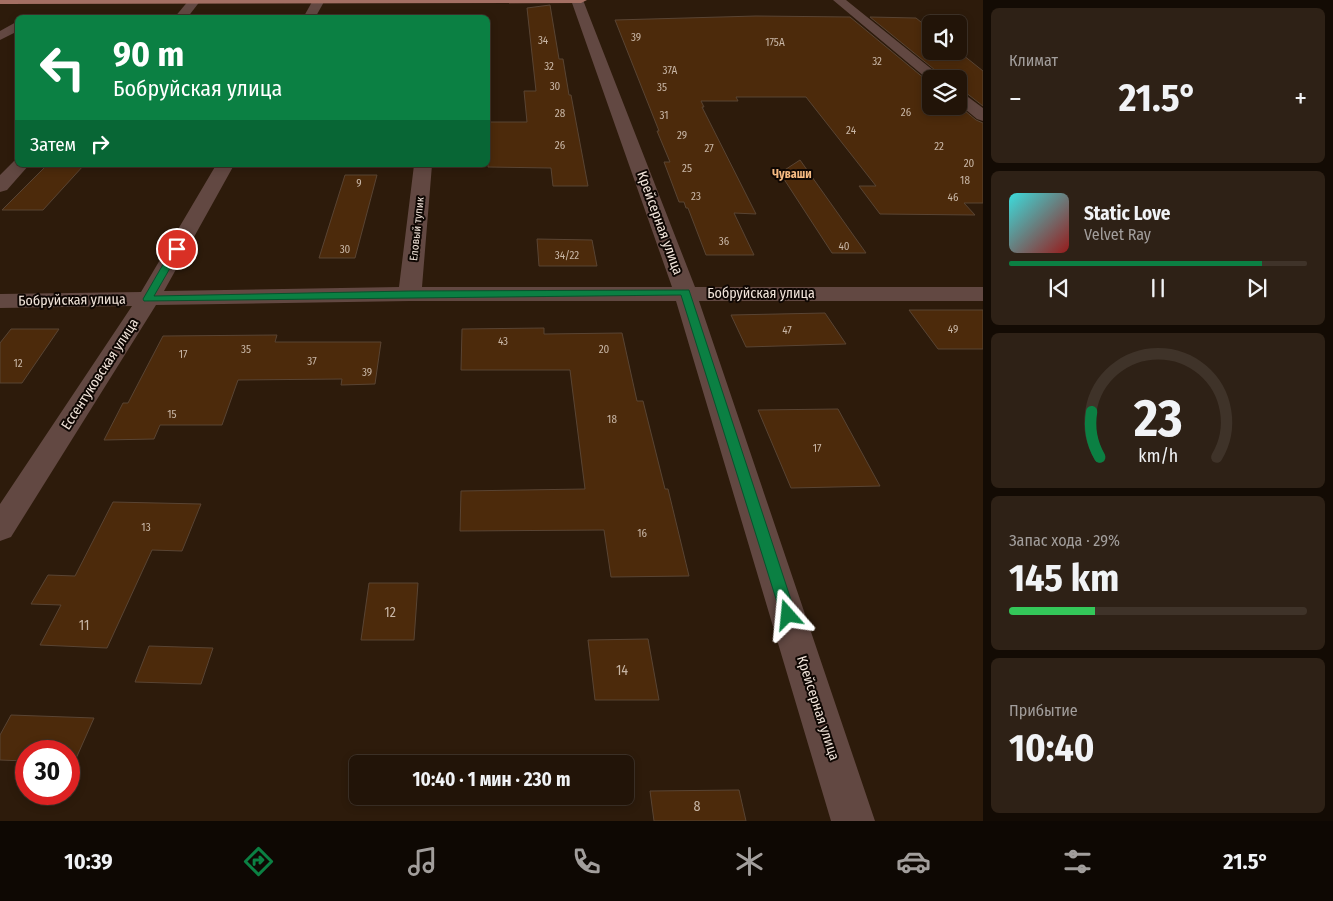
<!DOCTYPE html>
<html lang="ru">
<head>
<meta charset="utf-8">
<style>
	:root { --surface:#221408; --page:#2e2116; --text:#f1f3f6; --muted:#a29e9c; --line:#3f3329; --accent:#0b8043 }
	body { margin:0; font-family:"Fira Sans Condensed",sans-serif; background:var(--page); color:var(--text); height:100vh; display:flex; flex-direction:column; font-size:19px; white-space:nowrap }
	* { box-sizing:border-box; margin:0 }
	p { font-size:16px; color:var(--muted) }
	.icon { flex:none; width:28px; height:28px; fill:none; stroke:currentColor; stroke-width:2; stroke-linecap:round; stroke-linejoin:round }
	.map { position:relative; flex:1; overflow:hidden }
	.side { display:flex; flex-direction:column; gap:8px; padding:8px; background:#130b04; width:350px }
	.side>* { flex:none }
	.hud { position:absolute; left:15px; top:15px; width:475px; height:152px; border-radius:8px; box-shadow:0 2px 8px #0003,0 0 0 1px var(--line); background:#0b8043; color:#fff; overflow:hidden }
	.fabs { position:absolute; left:922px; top:15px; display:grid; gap:10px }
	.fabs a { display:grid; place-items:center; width:45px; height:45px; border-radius:8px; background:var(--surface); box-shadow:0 2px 8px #0003,0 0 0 1px var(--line); font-size:25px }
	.speed { position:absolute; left:15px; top:740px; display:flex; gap:10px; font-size:25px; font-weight:700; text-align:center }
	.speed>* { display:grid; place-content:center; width:65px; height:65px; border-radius:50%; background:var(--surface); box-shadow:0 2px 8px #0003,0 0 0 1px var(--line); line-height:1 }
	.speed .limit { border:8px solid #d22; background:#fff; color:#111 }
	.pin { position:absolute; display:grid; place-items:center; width:42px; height:42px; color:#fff; margin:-21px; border:2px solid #fff; border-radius:50%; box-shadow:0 1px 5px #0007 }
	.me { position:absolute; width:55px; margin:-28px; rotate:342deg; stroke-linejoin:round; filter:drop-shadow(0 0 4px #0008) }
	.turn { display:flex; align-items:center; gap:18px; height:105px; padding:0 15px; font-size:22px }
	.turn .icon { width:65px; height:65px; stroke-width:2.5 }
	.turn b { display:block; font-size:35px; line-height:42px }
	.then { display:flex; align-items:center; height:48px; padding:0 15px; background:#0003; gap:10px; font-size:19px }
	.big { font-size:38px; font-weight:700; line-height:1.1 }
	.side .tile { flex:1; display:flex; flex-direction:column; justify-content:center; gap:8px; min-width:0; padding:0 18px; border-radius:8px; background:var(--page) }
	.side .dial { align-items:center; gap:0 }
	.dial svg { height:130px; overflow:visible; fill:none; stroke:var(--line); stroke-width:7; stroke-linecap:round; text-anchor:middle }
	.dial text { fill:var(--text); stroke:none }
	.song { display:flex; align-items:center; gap:15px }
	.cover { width:60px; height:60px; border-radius:8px; background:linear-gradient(135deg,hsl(180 70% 55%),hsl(0 70% 35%)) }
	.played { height:5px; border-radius:2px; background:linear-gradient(90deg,var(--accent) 85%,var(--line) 85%) }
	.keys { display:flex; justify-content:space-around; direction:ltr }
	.heat { display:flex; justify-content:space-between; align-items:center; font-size:28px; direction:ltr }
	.charge { height:8px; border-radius:4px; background:linear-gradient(90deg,#34c759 29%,var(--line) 0) }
	.trip { position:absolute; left:349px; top:755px; width:285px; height:50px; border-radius:8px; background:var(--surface); box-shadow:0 2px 8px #0003,0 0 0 1px var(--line); font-weight:700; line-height:50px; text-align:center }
	.menu { display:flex; height:80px; justify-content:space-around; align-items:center; background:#0e0803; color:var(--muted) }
	.menu .icon { width:35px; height:35px }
	.menu .on { color:var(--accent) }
	.menu b { font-size:22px; color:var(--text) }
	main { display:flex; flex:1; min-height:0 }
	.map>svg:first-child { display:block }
	.building { fill:#4c2a0b; stroke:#594433 }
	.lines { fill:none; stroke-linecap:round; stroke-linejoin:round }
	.minor { fill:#624842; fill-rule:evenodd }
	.major { fill:#a46f63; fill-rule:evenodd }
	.route { fill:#0b8043; stroke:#07532c }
	.labels { text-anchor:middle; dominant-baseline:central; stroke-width:4; stroke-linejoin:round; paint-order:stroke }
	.number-label { font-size:11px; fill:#c8b6a6 }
	.far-street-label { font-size:11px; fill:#f1e4da; stroke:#0f0703 }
	.far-neighbourhood-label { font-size:12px; font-weight:bold; fill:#f6ba82; stroke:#0f0703 }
	.street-label { font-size:14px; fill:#f1e4da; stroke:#0f0703 }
	.near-number-label { font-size:14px; fill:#c8b6a6 }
</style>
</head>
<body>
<main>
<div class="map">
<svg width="983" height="821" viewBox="0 0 983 821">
	<rect width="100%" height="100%" fill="#2d1b0b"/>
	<g class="building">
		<polygon points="550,5 559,59 563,59 569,95 571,95 588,186 553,186 551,168 488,167 488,122 527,122 524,91 536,91 527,8"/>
		<polygon points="756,16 850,17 931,84 931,106 959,106 976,120 983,123 983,203 964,203 975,215 880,214 859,186 876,186 806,97 736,97 738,101 701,101 704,107 702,107 756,214 734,213 754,255 706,255 688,208 686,208 684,202 679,202 664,162 670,162 657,131 659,131 615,20"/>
		<polygon points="870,17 916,18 931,30 931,51 958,51 983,71 983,106 965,92 959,91 959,79 946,79"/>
		<polygon points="800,160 866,253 832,253 780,173"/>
		<polygon points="47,165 84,165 43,210 2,210"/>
		<polygon points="345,175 377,175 355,258 319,258"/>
		<polygon points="537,239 592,240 597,266 539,266"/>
		<polygon points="909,310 983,310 983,349 938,349"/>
		<polygon points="825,313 846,344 746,347 731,315"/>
		<polygon points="544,328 544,334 622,333 637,401 643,401 665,489 668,489 689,576 611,577 604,530 460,531 461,491 585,489 570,370 461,370 462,329"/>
		<polygon points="11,329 59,329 22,383 0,383 0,343"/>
		<polygon points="277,335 275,342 381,342 375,384 341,385 342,379 238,380 222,425 160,425 154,439 104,440 123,403 128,403 163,336"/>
		<polygon points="838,409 880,486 791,488 758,410"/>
		<polygon points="113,502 201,504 182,551 152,550 107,648 40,645 61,605 31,604 48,575 75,576"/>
		<polygon points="369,583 418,583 414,640 361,640"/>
		<polygon points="648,639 659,700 595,700 588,640"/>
		<polygon points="149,646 213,648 201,684 135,682"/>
		<polygon points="11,715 94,718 74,763 69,763 69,751 26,751 26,761 0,760 0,735"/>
		<polygon points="739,790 746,821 654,821 650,791"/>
	</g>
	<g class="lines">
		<g class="minor">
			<polygon points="189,0 201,0 187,18 174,18"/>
			<polygon points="313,0 325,0 315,18 303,18"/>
			<polygon points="571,0 583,0 695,287 983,287 983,301 699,301 875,821 831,821 676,301 410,301 156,305 11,537 0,541 0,504 132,306 0,308 0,294 141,292 216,165 234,165 164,291 399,287 414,165 432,165 422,287 672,287"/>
			<polygon points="833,0 846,0 944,79 931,79 931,82"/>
			<polygon points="18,21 18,31 0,40 0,31"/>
			<polygon points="959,93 964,94 983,108 983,121 977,119 959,104"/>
			<polygon points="18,160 18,165 29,165 7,190 0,192 0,175 14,161"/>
		</g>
		<polygon class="major" points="0,0 587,0 581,3 0,4"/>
	</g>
	<polygon class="route" points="177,246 181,249 154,296 410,291 689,290 796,615 793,619 788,621 783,619 781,615 681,295 144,301 143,299 172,249"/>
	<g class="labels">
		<g class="number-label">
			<text x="636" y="37">39</text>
			<text x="543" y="40">34</text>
			<text x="775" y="42">175А</text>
			<text x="877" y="61">32</text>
			<text x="549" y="66">32</text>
			<text x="670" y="70">37А</text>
			<text x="555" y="86">30</text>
			<text x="662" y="87">35</text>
			<text x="906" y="112">26</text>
			<text x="560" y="113">28</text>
			<text x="664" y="115">31</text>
			<text x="851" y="130">24</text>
			<text x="682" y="135">29</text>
			<text x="560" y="145">26</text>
			<text x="939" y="146">22</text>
			<text x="709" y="148">27</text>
			<text x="969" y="163">20</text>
			<text x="687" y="168">25</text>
			<text x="965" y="180">18</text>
			<text x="359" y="183">9</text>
			<text x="696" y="196">23</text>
			<text x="953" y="197">46</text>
			<text x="724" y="241">36</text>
			<text x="844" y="246">40</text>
			<text x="345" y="249">30</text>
			<text x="567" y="255">34/22</text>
			<text x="953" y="329">49</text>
			<text x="787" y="330">47</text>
			<text x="503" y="341">43</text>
			<text x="246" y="349">35</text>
			<text x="604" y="349">20</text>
			<text x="183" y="354">17</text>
			<text x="312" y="361">37</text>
			<text x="18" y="363">12</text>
			<text x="367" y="372">39</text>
			<text x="172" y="414">15</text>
			<text x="612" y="419">18</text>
			<text x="817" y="448">17</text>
			<text x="146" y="527">13</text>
			<text x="642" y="533">16</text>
		</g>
		<g class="far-street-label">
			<text transform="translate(417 229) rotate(-84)">Еловый тупик</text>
		</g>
		<g class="far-neighbourhood-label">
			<text x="792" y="174">Чуваши</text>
		</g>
		<g class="street-label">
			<text transform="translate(660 223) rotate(70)">Крейсерная улица</text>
			<text x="761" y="293">Бобруйская улица</text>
			<text transform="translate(72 300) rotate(-1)">Бобруйская улица</text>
			<text transform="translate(100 374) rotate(-57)">Ессентуковская улица</text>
			<text transform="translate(818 708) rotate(72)">Крейсерная улица</text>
		</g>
		<g class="near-number-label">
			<text x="390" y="612">12</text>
			<text x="84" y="625">11</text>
			<text x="622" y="670">14</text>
			<text x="697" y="806">8</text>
		</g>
	</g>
</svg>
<div class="fabs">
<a><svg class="icon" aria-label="sound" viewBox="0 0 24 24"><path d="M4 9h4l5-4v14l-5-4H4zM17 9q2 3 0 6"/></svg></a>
<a><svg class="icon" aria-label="layers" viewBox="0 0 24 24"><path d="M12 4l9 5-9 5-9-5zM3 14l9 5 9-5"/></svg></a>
</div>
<div class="speed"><div class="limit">30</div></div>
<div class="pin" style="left:177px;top:249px;background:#d93025"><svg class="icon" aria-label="arrive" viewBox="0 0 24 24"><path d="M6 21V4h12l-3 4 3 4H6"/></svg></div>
<svg class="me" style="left:788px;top:615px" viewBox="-20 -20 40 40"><path d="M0-17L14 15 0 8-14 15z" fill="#0b8043" stroke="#fff" stroke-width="4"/></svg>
<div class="trip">10:40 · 1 мин · 230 m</div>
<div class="hud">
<div class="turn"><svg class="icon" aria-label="left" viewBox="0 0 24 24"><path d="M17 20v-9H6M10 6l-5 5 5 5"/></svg><div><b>90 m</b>Бобруйская улица</div></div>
<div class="then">Затем<svg class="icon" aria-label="right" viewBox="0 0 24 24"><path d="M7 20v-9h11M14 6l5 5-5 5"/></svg></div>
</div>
</div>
<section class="side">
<div class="tile"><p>Климат</p>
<div class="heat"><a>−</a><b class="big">21.5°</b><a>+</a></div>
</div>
<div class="tile">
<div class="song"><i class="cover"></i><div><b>Static Love</b><p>Velvet Ray</p></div></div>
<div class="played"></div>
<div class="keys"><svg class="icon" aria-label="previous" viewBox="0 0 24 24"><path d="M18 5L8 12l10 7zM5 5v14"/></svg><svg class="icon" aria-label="pause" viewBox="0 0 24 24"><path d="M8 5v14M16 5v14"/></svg><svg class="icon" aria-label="next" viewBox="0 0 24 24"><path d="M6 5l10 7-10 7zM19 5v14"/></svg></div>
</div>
<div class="tile dial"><svg viewBox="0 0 100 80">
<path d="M14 69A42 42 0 1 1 86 69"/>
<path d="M14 69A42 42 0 0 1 9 41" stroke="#0b8043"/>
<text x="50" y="56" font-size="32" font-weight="700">23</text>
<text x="50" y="72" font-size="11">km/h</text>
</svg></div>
<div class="tile"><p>Запас хода · 29%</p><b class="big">145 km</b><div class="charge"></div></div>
<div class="tile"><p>Прибытие</p><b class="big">10:40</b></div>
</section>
</main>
<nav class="menu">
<b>10:39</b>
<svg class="icon on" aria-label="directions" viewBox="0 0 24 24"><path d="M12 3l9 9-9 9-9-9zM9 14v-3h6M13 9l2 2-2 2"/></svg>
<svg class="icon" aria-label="music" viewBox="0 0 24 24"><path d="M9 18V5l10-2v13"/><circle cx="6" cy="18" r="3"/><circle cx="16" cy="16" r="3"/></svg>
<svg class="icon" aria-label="phone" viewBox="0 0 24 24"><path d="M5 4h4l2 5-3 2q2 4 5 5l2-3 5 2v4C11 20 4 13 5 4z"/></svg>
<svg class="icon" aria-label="climate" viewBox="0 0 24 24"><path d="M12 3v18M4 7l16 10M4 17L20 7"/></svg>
<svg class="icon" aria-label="car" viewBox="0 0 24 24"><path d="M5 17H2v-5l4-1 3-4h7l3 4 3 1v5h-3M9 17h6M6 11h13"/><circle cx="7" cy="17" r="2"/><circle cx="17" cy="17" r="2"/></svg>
<svg class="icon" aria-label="filters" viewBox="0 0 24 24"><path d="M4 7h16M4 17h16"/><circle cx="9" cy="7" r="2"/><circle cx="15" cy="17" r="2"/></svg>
<b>21.5°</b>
</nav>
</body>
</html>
